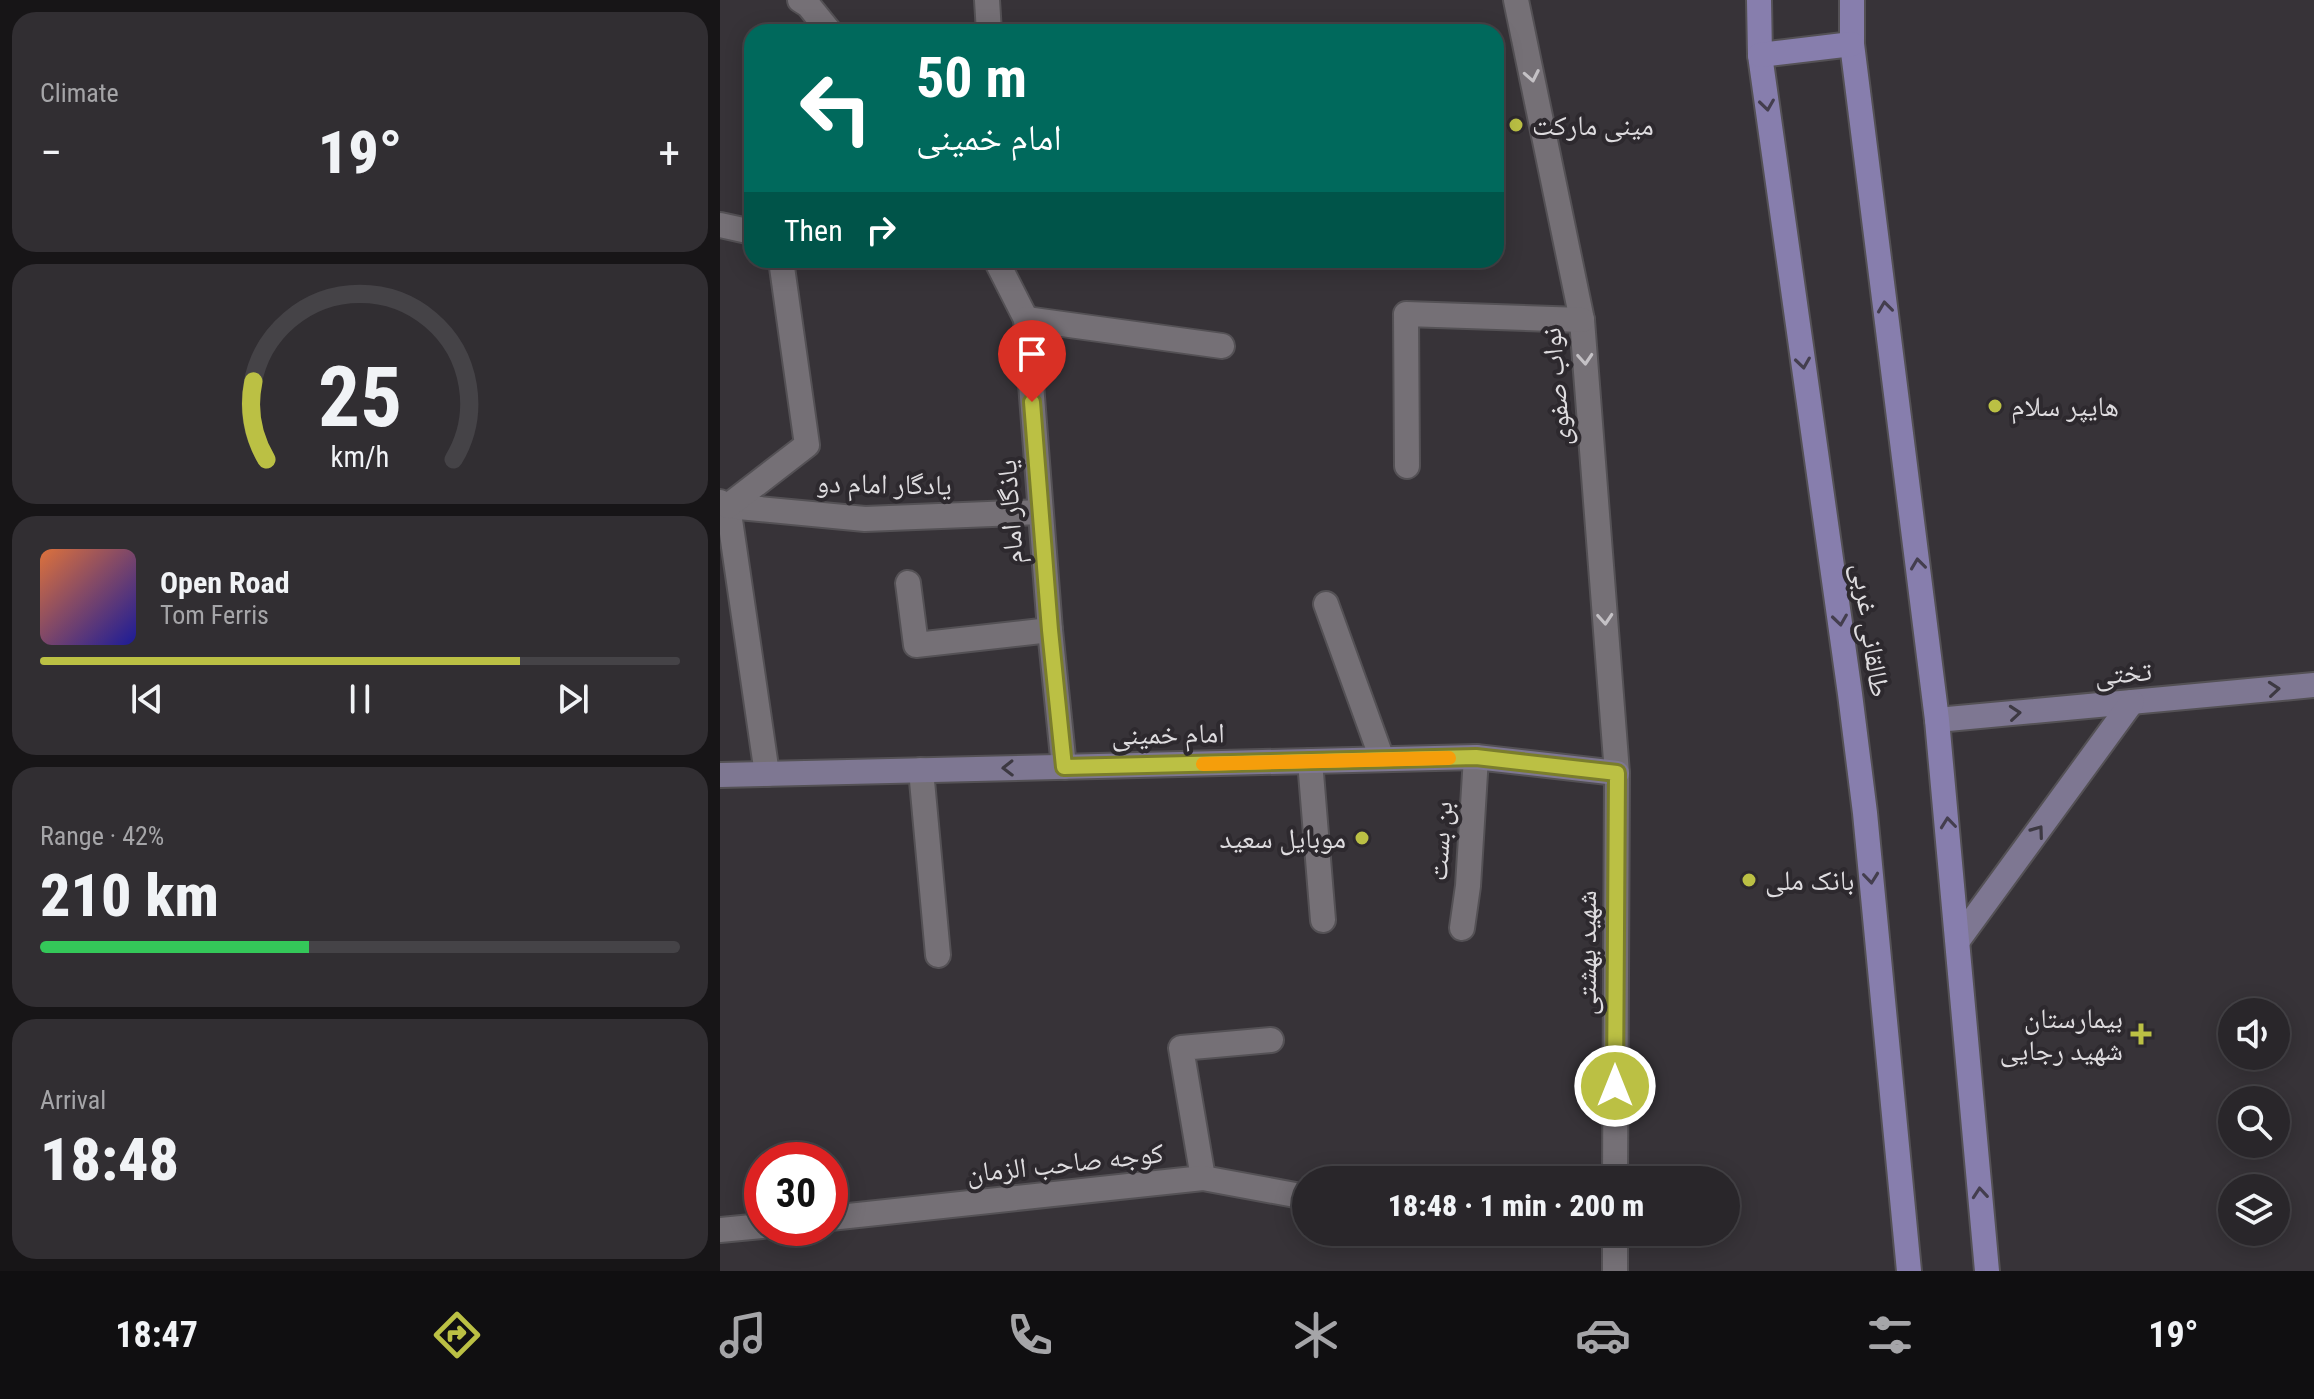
<!DOCTYPE html>
<html lang="en">
<head>
<meta charset="utf-8">
<style>
	:root { --surface:#29262a; --page:#312e32; --text:#f1f3f6; --muted:#a5a5a8; --line:#454347; --accent:#bbc044 }
	body { margin:0; font-family:"Roboto Condensed","Noto Naskh Arabic",sans-serif; background:var(--page); color:var(--text); height:100vh; display:flex; flex-direction:column; font-size:30px; white-space:nowrap }
	* { box-sizing:border-box; margin:0 }
	p { font-size:26px; color:var(--muted) }
	.icon { flex:none; width:44px; height:44px; fill:none; stroke:currentColor; stroke-width:2; stroke-linecap:round; stroke-linejoin:round }
	.map { position:relative; flex:1; overflow:hidden }
	.sheet { display:flex; flex-direction:column; gap:12px; padding:12px; background:#171517; width:720px }
	.sheet>* { flex:none }
	.hud { position:absolute; left:24px; top:24px; width:760px; height:244px; border-radius:24px; box-shadow:0 4px 20px #0003,0 0 0 2px var(--line); background:#00695c; color:#fff; overflow:hidden }
	.controls { position:absolute; left:1498px; top:998px; display:grid; gap:16px }
	.controls a { display:grid; place-items:center; width:72px; height:72px; border-radius:50%; background:var(--surface); box-shadow:0 4px 20px #0003,0 0 0 2px var(--line); font-size:40px }
	.speed { position:absolute; left:24px; top:1142px; display:flex; gap:16px; font-size:40px; font-weight:700; text-align:center }
	.speed>* { display:grid; place-content:center; width:104px; height:104px; border-radius:50%; background:var(--surface); box-shadow:0 4px 20px #0003,0 0 0 2px var(--line); line-height:1 }
	.speed .limit { border:12px solid #d22; background:#fff; color:#111 }
	.pin { position:absolute; display:grid; place-items:center; width:68px; height:68px; color:#fff; margin:-82px -34px; border-radius:50% 50% 50% 0; rotate:-45deg; box-shadow:0 0 8px #0007 }
	.pin .icon { rotate:45deg }
	.me { position:absolute; width:88px; margin:-44px; rotate:0deg; stroke-linejoin:round; filter:drop-shadow(0 0 6px #0008) }
	.turn { display:flex; align-items:center; gap:28px; height:168px; padding:0 40px; font-size:36px }
	.turn .icon { width:104px; height:104px; stroke-width:2.5 }
	.turn b { display:block; font-size:56px; line-height:68px }
	.then { display:flex; align-items:center; height:76px; padding:0 40px; background:#0003; gap:16px; font-size:30px }
	.big { font-size:60px; font-weight:800; line-height:1.1 }
	.sheet .widget { flex:1; display:flex; flex-direction:column; justify-content:center; gap:12px; min-width:0; padding:0 28px; border-radius:24px; background:var(--page) }
	.sheet .dial { align-items:center; gap:0 }
	.dial svg { height:208px; overflow:visible; fill:none; stroke:var(--line); stroke-width:7; stroke-linecap:round; text-anchor:middle }
	.dial text { fill:var(--text); stroke:none }
	.song { display:flex; align-items:center; gap:24px }
	.cover { width:96px; height:96px; border-radius:12px; background:linear-gradient(135deg,hsl(20 70% 55%),hsl(240 70% 35%)) }
	.played { height:8px; border-radius:4px; background:linear-gradient(90deg,var(--accent) 75%,var(--line) 75%) }
	.keys { display:flex; justify-content:space-around; direction:ltr }
	.heat { display:flex; justify-content:space-between; align-items:center; font-size:44px; direction:ltr }
	.charge { height:12px; border-radius:6px; background:linear-gradient(90deg,#34c759 42%,var(--line) 0) }
	.trip { position:absolute; left:572px; top:1166px; width:448px; height:80px; border-radius:40px; background:var(--surface); box-shadow:0 4px 20px #0003,0 0 0 2px var(--line); font-weight:800; line-height:80px; text-align:center }
	.menu { display:flex; height:128px; justify-content:space-around; align-items:center; background:#100f11; color:var(--muted) }
	.menu .icon { width:56px; height:56px }
	.menu .active { color:var(--accent) }
	.menu b { font-size:36px; color:var(--text) }
	main { display:flex; flex:1; min-height:0 }
	.map>svg:first-child { display:block }
	.lines { fill:none; stroke-linecap:round; stroke-linejoin:round }
	.street-casing { stroke:#545155; stroke-width:28 }
	.secondary-casing { stroke:#545155; stroke-width:28 }
	.primary-casing { stroke:#545155; stroke-width:28 }
	.street { stroke:#757076; stroke-width:24 }
	.secondary { stroke:#7e7792; stroke-width:24 }
	.primary { stroke:#877ead; stroke-width:24 }
	.oneway { stroke:#c4c1c5 }
	.oneway2 { stroke:#443e4e }
	.oneway3 { stroke:#3d3942 }
	.route-casing { stroke:#7a7d2c; stroke-width:20 }
	.route { stroke:#bbc044; stroke-width:14 }
	.slow { stroke:#f59e0b; stroke-width:14 }
	.poi-dot { fill:#bbc044; stroke:#2d292e; stroke-width:3 }
	.labels { text-anchor:middle; dominant-baseline:central; stroke-width:8; stroke-linejoin:round; paint-order:stroke }
	.poi-label { font-size:28px; fill:#dedcdf; stroke:#2d292e; text-anchor:start }
	.street-label { font-size:28px; fill:#dedcdf; stroke:#2d292e }
</style>
</head>
<body>
<main>
<section class="sheet">
<div class="widget"><p>Climate</p>
<div class="heat"><a>−</a><b class="big">19°</b><a>+</a></div>
</div>
<div class="widget dial"><svg viewBox="0 0 100 80">
<path d="M14 69A42 42 0 1 1 86 69"/>
<path d="M14 69A42 42 0 0 1 9 39" stroke="#bbc044"/>
<text x="50" y="56" font-size="32" font-weight="700">25</text>
<text x="50" y="72" font-size="11">km/h</text>
</svg></div>
<div class="widget">
<div class="song"><i class="cover"></i><div><b>Open Road</b><p>Tom Ferris</p></div></div>
<div class="played"></div>
<div class="keys"><svg class="icon" aria-label="previous" viewBox="0 0 24 24"><path d="M18 5L8 12l10 7zM5 5v14"/></svg><svg class="icon" aria-label="pause" viewBox="0 0 24 24"><path d="M8 5v14M16 5v14"/></svg><svg class="icon" aria-label="next" viewBox="0 0 24 24"><path d="M6 5l10 7-10 7zM19 5v14"/></svg></div>
</div>
<div class="widget"><p>Range · 42%</p><b class="big">210 km</b><div class="charge"></div></div>
<div class="widget"><p>Arrival</p><b class="big">18:48</b></div>
</section>
<div class="map">
<svg width="1594" height="1271" viewBox="0 0 1594 1271">
	<rect width="100%" height="100%" fill="#373338"/>
	<g class="lines">
		<g class="street-casing">
			<g id="street">
				<polyline points="80,0 88,5 110,32"/>
				<polyline points="267,0 269,32"/>
				<polyline points="796,0 862,320 897,773 895,1180"/>
				<polyline points="0,225 32,232"/>
				<polyline points="276,260 306,319 330,630 344,767"/>
				<polyline points="306,319 502,346"/>
				<polyline points="687,466 686,314 862,320"/>
				<polyline points="0,502 8,506 47,774"/>
				<polyline points="8,506 145,519 320,512"/>
				<polyline points="8,506 87,445 61,260"/>
				<polyline points="188,583 196,645 330,630"/>
				<polyline points="606,604 662,759"/>
				<polyline points="590,761 603,920"/>
				<polyline points="201,770 218,955"/>
				<polyline points="742,928 748,886 756,757"/>
				<polyline points="483,1178 461,1048 551,1040"/>
				<polyline points="110,1218 483,1178 586,1197"/>
				<polyline points="0,1230 42,1226"/>
				<polyline points="895,1271 895,1232"/>
			</g>
		</g>
		<g class="secondary-casing">
			<g id="secondary">
				<polyline points="1217,720 1594,685"/>
				<polyline points="0,775 756,757 897,773"/>
				<polyline points="1239,939 1412,702"/>
			</g>
		</g>
		<g class="primary-casing">
			<g id="primary">
				<polyline points="1039,0 1040,55 1130,694 1145,813 1189,1271"/>
				<polyline points="1132,0 1132,44 1217,720 1267,1271"/>
				<polyline points="1040,55 1132,44"/>
			</g>
		</g>
		<use href="#street" class="street"/>
		<use href="#secondary" class="secondary"/>
		<use href="#primary" class="primary"/>
	</g>
	<defs><path id="oneway-chevron" d="M-2-3.5L2.5 0L-2 3.5" fill="none" stroke-width="1.6" stroke-linecap="round" stroke-linejoin="round" transform="scale(2)"/></defs>
	<g class="oneway">
		<use href="#oneway-chevron" transform="translate(812 76) rotate(79)"/>
		<use href="#oneway-chevron" transform="translate(865 359) rotate(86)"/>
		<use href="#oneway-chevron" transform="translate(885 619) rotate(86)"/>
	</g>
	<g class="oneway2">
		<use href="#oneway-chevron" transform="translate(1047 105) rotate(82)"/>
		<use href="#oneway-chevron" transform="translate(1165 307) rotate(-97)"/>
		<use href="#oneway-chevron" transform="translate(1083 363) rotate(82)"/>
		<use href="#oneway-chevron" transform="translate(1198 564) rotate(-97)"/>
		<use href="#oneway-chevron" transform="translate(1120 620) rotate(82)"/>
		<use href="#oneway-chevron" transform="translate(1228 823) rotate(-96)"/>
		<use href="#oneway-chevron" transform="translate(1151 878) rotate(84)"/>
		<use href="#oneway-chevron" transform="translate(1260 1193) rotate(-95)"/>
	</g>
	<g class="oneway3">
		<use href="#oneway-chevron" transform="translate(1554 689) rotate(-5)"/>
		<use href="#oneway-chevron" transform="translate(1295 713) rotate(-5)"/>
		<use href="#oneway-chevron" transform="translate(288 768) rotate(179)"/>
		<use href="#oneway-chevron" transform="translate(1318 831) rotate(-54)"/>
	</g>
	<g class="lines">
		<g class="route-casing">
			<polyline id="route" points="312,402 330,630 344,767 756,757 897,773 895,1086"/>
		</g>
		<use href="#route" class="route"/>
		<polyline class="slow" points="483,764 729,758"/>
	</g>
	<g class="poi-dot">
		<circle cx="796" cy="125" r="8"/>
		<circle cx="1275" cy="406" r="8"/>
		<circle cx="642" cy="838" r="8"/>
		<circle cx="1029" cy="880" r="8"/>
		<path d="M1417 1022h8v8h8v8h-8v8h-8v-8h-8v-8h8z"/>
	</g>
	<g class="labels">
		<g class="poi-label">
			<text x="812" y="125">مینی مارکت</text>
			<text x="1291" y="406">هایپر سلام</text>
			<text x="626" y="838" text-anchor="end">موبایل سعید</text>
			<text x="1045" y="880">بانک ملی</text>
			<text x="1403" y="1018" text-anchor="end">بیمارستان<tspan x="1403" dy="32">شهید رجایی</tspan></text>
		</g>
		<g class="street-label">
			<text transform="translate(836 387) rotate(-95)">نواب صفوی</text>
			<text transform="translate(164 484) rotate(1)">یادگار امام دو</text>
			<text transform="translate(290 512) rotate(-94)">یاذگار امام</text>
			<text transform="translate(1151 630) rotate(82)">طالقانی غربی</text>
			<text transform="translate(1403 673) rotate(-5)">تختی</text>
			<text transform="translate(448 734) rotate(-1)">امام خمینی</text>
			<text transform="translate(720 841) rotate(-86)">بن بست</text>
			<text transform="translate(866 953) rotate(-90)">شهید بهشتی</text>
			<text transform="translate(345 1163) rotate(-6)">کوجه صاحب الزمان</text>
		</g>
	</g>
</svg>
<div class="controls">
<a><svg class="icon" aria-label="sound" viewBox="0 0 24 24"><path d="M4 9h4l5-4v14l-5-4H4zM17 9q2 3 0 6"/></svg></a>
<a><svg class="icon" aria-label="search" viewBox="0 0 24 24"><circle cx="10" cy="10" r="6"/><path d="M15 15l6 6"/></svg></a>
<a><svg class="icon" aria-label="layers" viewBox="0 0 24 24"><path d="M12 4l9 5-9 5-9-5zM3 14l9 5 9-5"/></svg></a>
</div>
<div class="speed"><div class="limit">30</div></div>
<div class="pin" style="left:312px;top:402px;background:#d93025"><svg class="icon" aria-label="arrive" viewBox="0 0 24 24"><path d="M6 21V4h12l-3 4 3 4H6"/></svg></div>
<svg class="me" style="left:895px;top:1086px" viewBox="-20 -20 40 40"><circle r="17" fill="#bbc044" stroke="#fff" stroke-width="3"/><path d="M0-11L8 9 0 5-8 9z" fill="#fff"/></svg>
<div class="trip">18:48 · 1 min · 200 m</div>
<div class="hud">
<div class="turn"><svg class="icon" aria-label="left" viewBox="0 0 24 24"><path d="M17 20v-9H6M10 6l-5 5 5 5"/></svg><div><b>50 m</b>امام خمینی</div></div>
<div class="then">Then<svg class="icon" aria-label="right" viewBox="0 0 24 24"><path d="M7 20v-9h11M14 6l5 5-5 5"/></svg></div>
</div>
</div>
</main>
<nav class="menu">
<b>18:47</b>
<svg class="icon active" aria-label="directions" viewBox="0 0 24 24"><path d="M12 3l9 9-9 9-9-9zM9 14v-3h6M13 9l2 2-2 2"/></svg>
<svg class="icon" aria-label="music" viewBox="0 0 24 24"><path d="M9 18V5l10-2v13"/><circle cx="6" cy="18" r="3"/><circle cx="16" cy="16" r="3"/></svg>
<svg class="icon" aria-label="phone" viewBox="0 0 24 24"><path d="M5 4h4l2 5-3 2q2 4 5 5l2-3 5 2v4C11 20 4 13 5 4z"/></svg>
<svg class="icon" aria-label="climate" viewBox="0 0 24 24"><path d="M12 3v18M4 7l16 10M4 17L20 7"/></svg>
<svg class="icon" aria-label="car" viewBox="0 0 24 24"><path d="M5 17H2v-5l4-1 3-4h7l3 4 3 1v5h-3M9 17h6M6 11h13"/><circle cx="7" cy="17" r="2"/><circle cx="17" cy="17" r="2"/></svg>
<svg class="icon" aria-label="filters" viewBox="0 0 24 24"><path d="M4 7h16M4 17h16"/><circle cx="9" cy="7" r="2"/><circle cx="15" cy="17" r="2"/></svg>
<b>19°</b>
</nav>
</body>
</html>
